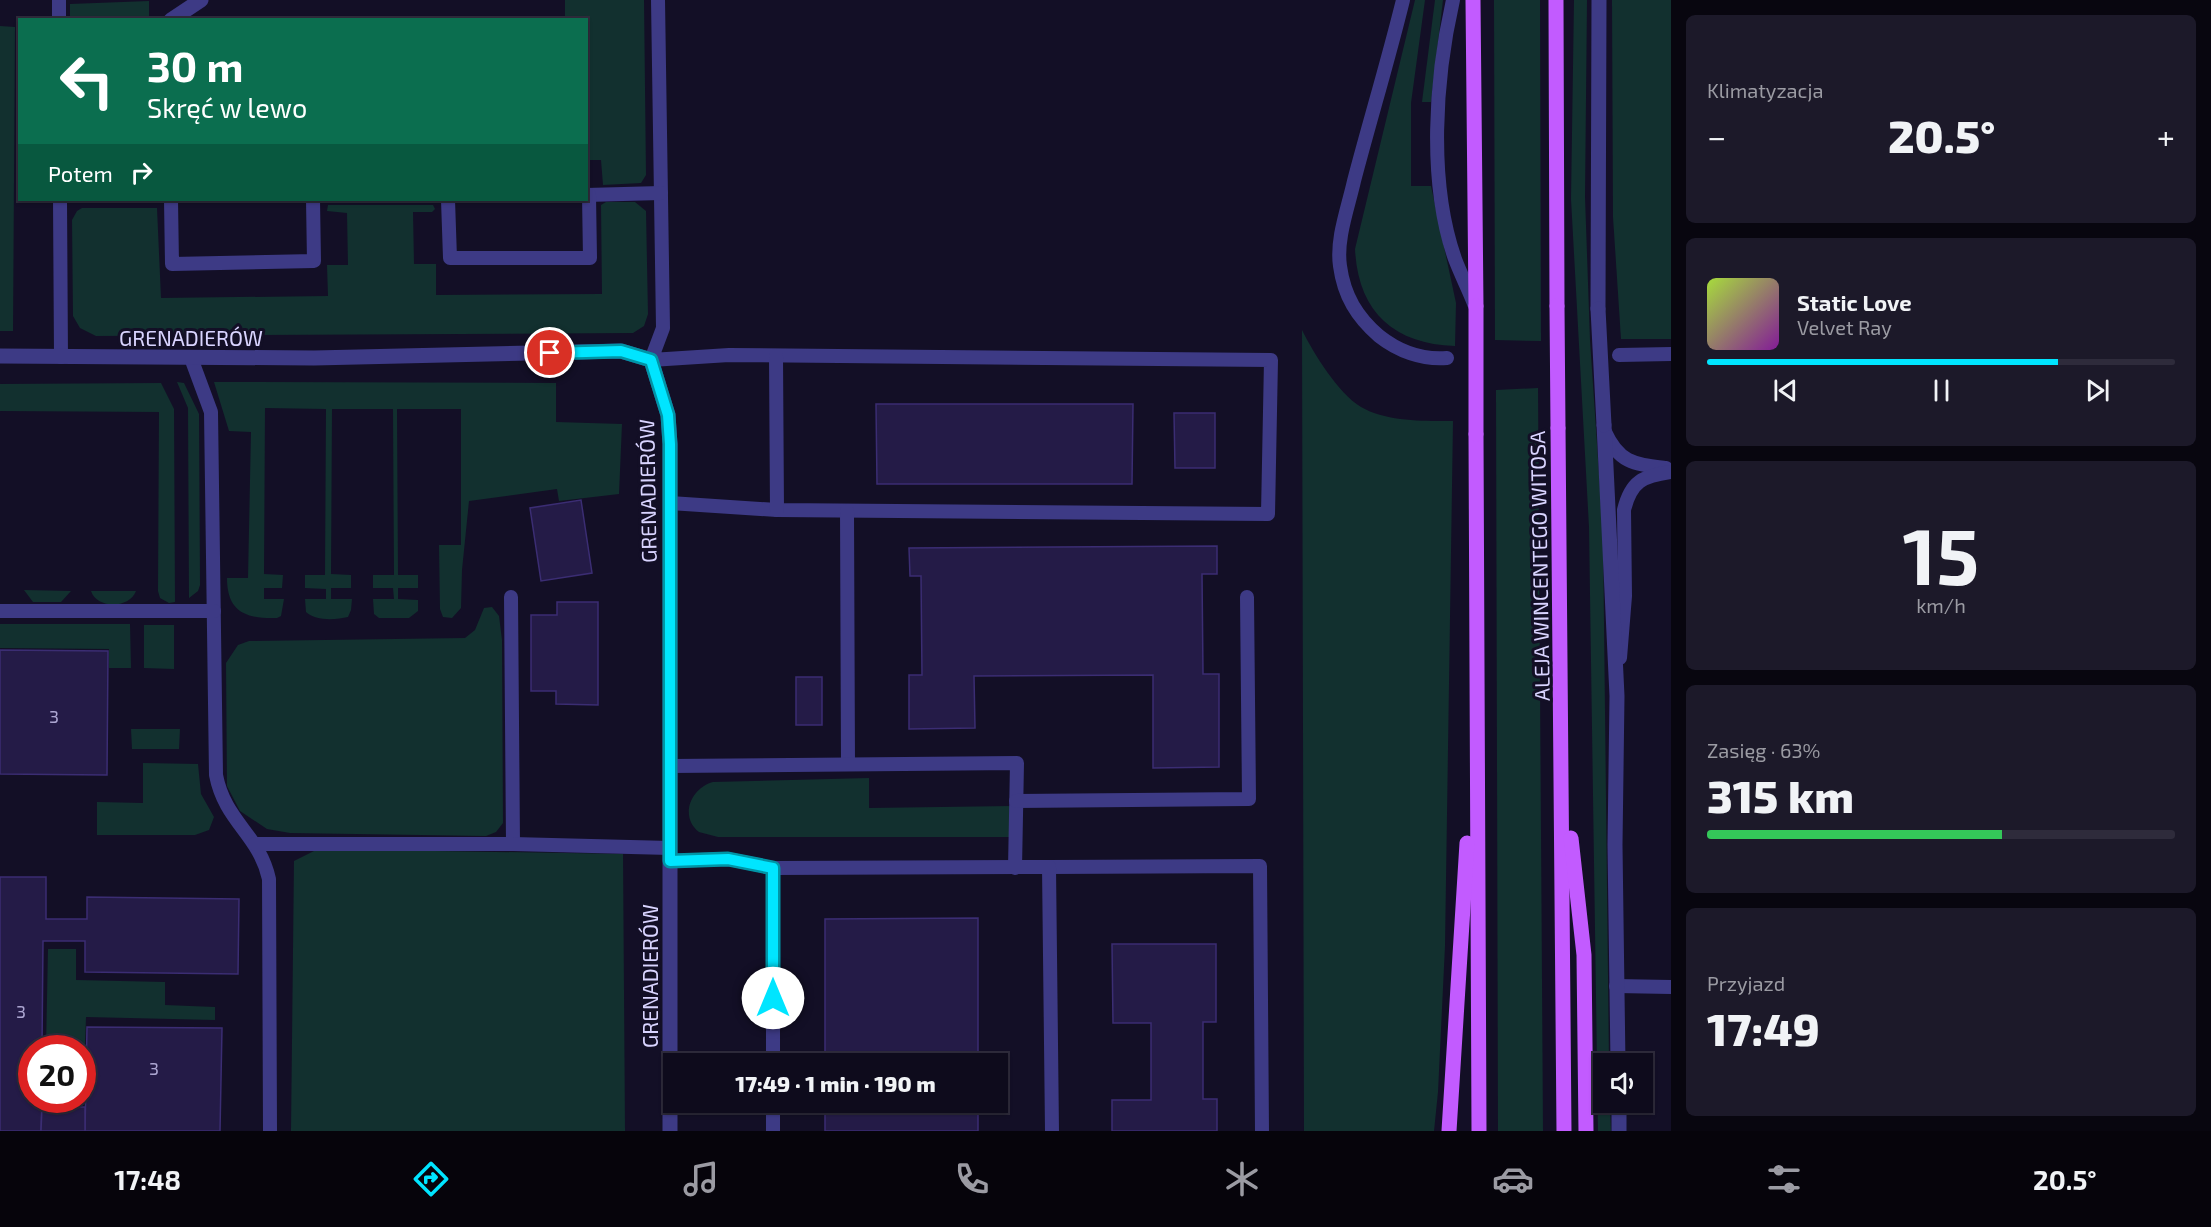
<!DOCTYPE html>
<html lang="pl">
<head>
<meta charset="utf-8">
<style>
	:root { --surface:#0e0b1c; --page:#1c1929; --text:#f1f3f6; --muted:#9b9ba3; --line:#2e2b3b; --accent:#00e5ff }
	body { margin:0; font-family:"Exo 2",sans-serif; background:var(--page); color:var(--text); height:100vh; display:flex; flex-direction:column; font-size:22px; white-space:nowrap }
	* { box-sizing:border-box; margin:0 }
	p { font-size:20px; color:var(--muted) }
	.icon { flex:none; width:33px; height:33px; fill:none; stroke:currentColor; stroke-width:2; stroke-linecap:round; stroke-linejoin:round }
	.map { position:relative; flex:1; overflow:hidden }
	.side { display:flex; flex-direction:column; gap:15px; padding:15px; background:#08060f; width:540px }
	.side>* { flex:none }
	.guide { position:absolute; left:18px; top:18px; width:570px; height:183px; border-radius:0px; box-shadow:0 2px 4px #0004,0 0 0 2px var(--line); background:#0b6e4f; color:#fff; overflow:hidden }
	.tools { position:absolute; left:1593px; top:1053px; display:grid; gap:12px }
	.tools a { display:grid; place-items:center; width:60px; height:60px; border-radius:0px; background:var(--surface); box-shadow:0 2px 4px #0004,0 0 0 2px var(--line); font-size:30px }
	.speed { position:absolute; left:18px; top:1035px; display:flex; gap:12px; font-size:30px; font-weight:700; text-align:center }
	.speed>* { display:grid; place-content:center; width:78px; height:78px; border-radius:50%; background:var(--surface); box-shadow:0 2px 4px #0004,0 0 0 2px var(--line); line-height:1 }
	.speed .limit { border:9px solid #d22; background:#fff; color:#111 }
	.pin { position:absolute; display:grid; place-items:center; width:51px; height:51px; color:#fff; margin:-26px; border:3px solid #fff; border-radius:50%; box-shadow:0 2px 6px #0007 }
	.me { position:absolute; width:66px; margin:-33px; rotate:0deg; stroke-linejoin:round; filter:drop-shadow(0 0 4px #0008) }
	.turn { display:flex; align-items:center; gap:21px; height:126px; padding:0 30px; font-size:27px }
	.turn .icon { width:78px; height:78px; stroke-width:2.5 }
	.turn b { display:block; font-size:42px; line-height:51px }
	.then { display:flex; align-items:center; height:57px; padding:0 30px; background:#0003; gap:12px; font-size:22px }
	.big { font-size:45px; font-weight:800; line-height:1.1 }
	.side .widget { flex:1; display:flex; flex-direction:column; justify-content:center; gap:9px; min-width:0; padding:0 21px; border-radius:9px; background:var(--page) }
	.side .dial { align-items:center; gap:0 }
	.dial b { font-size:78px; line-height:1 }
	.song { display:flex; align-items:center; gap:18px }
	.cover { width:72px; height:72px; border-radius:9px; background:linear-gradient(135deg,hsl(80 70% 55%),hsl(290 70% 35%)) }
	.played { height:6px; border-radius:3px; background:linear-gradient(90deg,var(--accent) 75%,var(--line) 75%) }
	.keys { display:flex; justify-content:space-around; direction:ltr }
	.heat { display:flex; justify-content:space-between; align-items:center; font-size:33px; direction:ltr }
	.charge { height:9px; border-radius:4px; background:linear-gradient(90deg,#34c759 63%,var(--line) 0) }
	.trip { position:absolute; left:663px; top:1053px; width:345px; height:60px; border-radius:0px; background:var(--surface); box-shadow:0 2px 4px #0004,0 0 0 2px var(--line); font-weight:800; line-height:60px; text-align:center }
	.menu { display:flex; height:96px; justify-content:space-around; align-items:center; background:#06040b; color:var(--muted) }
	.menu .icon { width:42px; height:42px }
	.menu .on { color:var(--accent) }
	.menu b { font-size:27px; color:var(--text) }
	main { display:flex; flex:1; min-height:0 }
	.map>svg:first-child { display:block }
	.green { fill:#12302f }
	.building { fill:#241b47; stroke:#3b2d73; stroke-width:1.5 }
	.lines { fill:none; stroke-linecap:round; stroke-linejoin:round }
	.service { stroke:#3d3a85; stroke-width:14 }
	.pedestrian { stroke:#3d3a85; stroke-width:15 }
	.minor { stroke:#3d3a85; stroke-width:15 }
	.primary { stroke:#c25bff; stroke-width:15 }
	.minor-bridge { stroke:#3d3a85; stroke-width:15 }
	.primary-bridge { stroke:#c25bff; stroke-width:15 }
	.route-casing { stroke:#0095a6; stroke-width:15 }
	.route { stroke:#00e5ff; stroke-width:10 }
	.labels { text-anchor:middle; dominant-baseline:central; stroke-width:6; stroke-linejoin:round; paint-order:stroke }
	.number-label { font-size:18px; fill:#aca6d1 }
	.street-label { font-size:21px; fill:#d9d4ff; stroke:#130f26 }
</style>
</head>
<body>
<main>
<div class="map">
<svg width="1671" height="1131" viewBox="0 0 1671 1131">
	<rect width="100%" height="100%" fill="#130f26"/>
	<g class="green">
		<polygon points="565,0 644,0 646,175 641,183 603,185 601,160 587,160 586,20 565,19"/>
		<path d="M 1415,0 L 1425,0 L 1411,103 L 1411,186 L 1431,186 L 1456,303 L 1455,346 C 1393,344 1358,311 1355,249 Z"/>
		<polygon points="1435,0 1443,0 1431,102 1422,102"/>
		<polygon points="1494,0 1540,0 1541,341 1495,340"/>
		<polygon points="1574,0 1587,0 1585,197 1590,340 1603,534 1609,1063 1604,1064 1604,1102 1610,1103 1611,1131 1598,1131 1589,527 1571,199"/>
		<polygon points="1612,0 1671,0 1671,339 1621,339 1613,217"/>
		<polygon points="149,1 149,19 70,19 70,4"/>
		<polygon points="0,26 15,27 13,331 0,331"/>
		<polygon points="606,202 635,202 646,211 648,314 644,326 633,333 96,336 80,328 73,316 72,220 77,211 82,208 157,208 161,298 328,296 327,265 348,265 347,213 327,211 328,205 433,205 435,209 432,212 413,212 414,264 436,264 436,295 602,294 601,205"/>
		<path d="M 1302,330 C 1314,354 1338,393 1361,407 C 1387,422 1424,421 1453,421 L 1445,946 L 1438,1092 L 1434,1131 L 1304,1131 Z"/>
		<polygon points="177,382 184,383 199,414 200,585 198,591 189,598 188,408"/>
		<path d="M 214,382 L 556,383 L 556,422 L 622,424 L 619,494 L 559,501 L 557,489 L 469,501 L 462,570 L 461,608 L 452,618 L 443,617 L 440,609 L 439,545 L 461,545 L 461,409 L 397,409 L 398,575 L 418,575 L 418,588 L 398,588 L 398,599 L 418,600 L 418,611 L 409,618 L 379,618 L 374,614 L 373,599 L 394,599 L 393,588 L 373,588 L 373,575 L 394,575 L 393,409 L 332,409 L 331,574 L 351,575 L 351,588 L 331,588 L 331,599 L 352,599 L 351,610 L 348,617 C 335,620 315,621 306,612 L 305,599 L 326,599 L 326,589 L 305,588 L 305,575 L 325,575 L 326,409 L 265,408 L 264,574 L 283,575 L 282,588 L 264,588 L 264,599 L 284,599 L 281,616 L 277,618 C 246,619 227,612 227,578 L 248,578 L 251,432 L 229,431 Z"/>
		<polygon points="161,383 174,409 175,602 169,603 160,598 158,591 159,412 0,411 0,384"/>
		<polygon points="1538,388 1543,1131 1498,1131 1496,390"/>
		<polygon points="24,590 71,591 61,602 33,602"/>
		<path d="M 91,591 L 136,591 C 129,609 97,609 91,591 Z"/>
		<polygon points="492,607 499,616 502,640 503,823 496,832 486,836 290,833 267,829 240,811 227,786 226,663 238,645 249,641 465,638 475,630 484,608"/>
		<polygon points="0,624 130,624 131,668 109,668 109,649 0,648"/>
		<polygon points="144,625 174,625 174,669 144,668"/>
		<polygon points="131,729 180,729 179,749 132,749"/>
		<polygon points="143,763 198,764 201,794 214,817 209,830 195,835 97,835 97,802 143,803"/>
		<path d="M 869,778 L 869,808 L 1012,806 L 1011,837 L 718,837 L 699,832 C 679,816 691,788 713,782 Z"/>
		<polygon points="318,849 623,854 625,1131 291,1131 294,861"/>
		<polygon points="48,949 76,949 76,980 165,982 165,1005 215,1007 215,1020 86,1017 83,1099 82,1048 46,1048"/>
	</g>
	<g class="building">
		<polygon points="876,404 1133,404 1132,484 877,484"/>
		<polygon points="1174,413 1215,413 1215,468 1175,468"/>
		<polygon points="581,500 592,573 541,581 530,508"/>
		<polygon points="1217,546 1217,574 1202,574 1203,674 1219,674 1219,767 1153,768 1153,675 974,676 975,728 909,729 909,675 922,675 921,576 910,576 909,548"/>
		<polygon points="557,602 598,602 598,705 556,704 556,691 531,691 531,615 557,615"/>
		<polygon points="0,650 108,651 107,775 0,774"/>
		<rect x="796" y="677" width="26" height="48"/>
		<polygon points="0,877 46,877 46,919 87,919 87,897 239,899 238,974 85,972 85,941 43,941 42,1048 32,1048 32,1100 42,1100 41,1131 0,1131"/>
		<polygon points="978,918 978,1064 825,1064 825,919"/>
		<polygon points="1112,944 1216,944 1216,1022 1203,1022 1203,1099 1217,1099 1217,1131 1112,1131 1112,1100 1151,1100 1151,1023 1113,1023"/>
		<polygon points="87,1027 222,1028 220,1131 85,1131"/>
		<rect x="825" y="1102" width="153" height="29"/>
		<polygon points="42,1107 85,1107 85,1131 41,1131"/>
	</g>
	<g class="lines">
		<g class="service">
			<polyline points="59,0 59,20"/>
			<polyline points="658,0 663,328 651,360 729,355 1271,360 1268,514 777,510 670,503"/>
			<path d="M 1403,0 C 1388,61 1370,120 1354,181 C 1348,208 1336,239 1340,266 C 1344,296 1357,317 1379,336 C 1398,351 1422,360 1447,358"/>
			<path d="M 1453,0 C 1435,79 1428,182 1455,259 C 1461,275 1469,290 1475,306"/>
			<polyline points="586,195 661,193"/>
			<polyline points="60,200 61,357"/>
			<polyline points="171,200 172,264 314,261 313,200"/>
			<polyline points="448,200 450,258 590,258 589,195"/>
			<polyline points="1619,355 1671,354"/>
			<polyline points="776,356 777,510"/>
			<path d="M 191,358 L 211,412 L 216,775 C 225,822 259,834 269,879 L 270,1131"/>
			<path d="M 1605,432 C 1619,463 1634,464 1666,468"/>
			<polyline points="847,511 848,764"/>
			<polyline points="511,597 513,844"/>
			<polyline points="0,611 214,611"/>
			<path d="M 1620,658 L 1625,596 L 1624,510 C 1631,481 1643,476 1671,472"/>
			<polyline points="670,766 1017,763 1015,868"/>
			<polyline points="1016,801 1249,799 1247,597"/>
			<polyline points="255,844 513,844 670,848"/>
			<polyline points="670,861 728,859 773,868"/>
			<polyline points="1049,867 1260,866 1262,1131"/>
			<polyline points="1616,986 1671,987"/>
			<polyline points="773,1064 773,868 1049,867 1052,1131"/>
			<polyline points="773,1102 773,1131"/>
		</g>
		<polyline class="pedestrian" points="171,20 201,0"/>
		<g class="minor">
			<polyline points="1598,309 1599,0"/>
			<polyline points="0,356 314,358 621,351 651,360 668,415 670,444 670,1131"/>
			<polyline points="1604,425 1617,696 1615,845 1618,1064"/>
			<polyline points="1619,1102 1619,1131"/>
		</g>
		<g class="primary">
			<polyline points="1473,0 1476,306"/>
			<polyline points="1556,0 1557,306"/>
			<polyline points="1558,428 1564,1131"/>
			<polyline points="1476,434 1479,1131"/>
			<polyline points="1571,838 1584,955 1586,1131"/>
			<polyline points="1449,1131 1467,843"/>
		</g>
		<polyline class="minor-bridge" points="1598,309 1604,425"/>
		<g class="primary-bridge">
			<polyline points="1476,306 1476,434"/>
			<polyline points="1557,306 1558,428"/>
		</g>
	</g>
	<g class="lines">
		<g class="route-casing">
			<polyline id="route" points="550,353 621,351 651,360 668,415 670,444 670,861 728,859 773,868 773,998"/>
		</g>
		<use href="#route" class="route"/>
	</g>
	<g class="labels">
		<g class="number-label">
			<text x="54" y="716">3</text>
			<text x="21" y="1011">3</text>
			<text x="154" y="1068">3</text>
		</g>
		<g class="street-label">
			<text x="191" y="337">GRENADIERÓW</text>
			<text transform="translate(647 491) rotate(-91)">GRENADIERÓW</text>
			<text transform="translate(1539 566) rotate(-91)">ALEJA WINCENTEGO WITOSA</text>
			<text transform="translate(649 976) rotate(-90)">GRENADIERÓW</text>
		</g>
	</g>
</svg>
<div class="tools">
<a><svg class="icon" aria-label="sound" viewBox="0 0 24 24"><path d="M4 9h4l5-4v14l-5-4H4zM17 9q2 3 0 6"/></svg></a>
</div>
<div class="speed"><div class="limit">20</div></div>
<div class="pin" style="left:550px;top:353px;background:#d93025"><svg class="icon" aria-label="arrive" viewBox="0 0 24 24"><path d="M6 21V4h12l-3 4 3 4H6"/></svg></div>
<svg class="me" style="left:773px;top:998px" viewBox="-20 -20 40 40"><circle r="19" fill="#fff"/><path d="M0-13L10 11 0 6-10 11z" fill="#00e5ff"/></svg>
<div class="trip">17:49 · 1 min · 190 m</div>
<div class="guide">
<div class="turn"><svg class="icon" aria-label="left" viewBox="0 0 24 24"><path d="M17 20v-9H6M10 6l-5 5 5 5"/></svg><div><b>30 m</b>Skręć w lewo</div></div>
<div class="then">Potem<svg class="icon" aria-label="right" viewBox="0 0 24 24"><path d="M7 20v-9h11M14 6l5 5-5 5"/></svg></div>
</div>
</div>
<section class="side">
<div class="widget"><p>Klimatyzacja</p>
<div class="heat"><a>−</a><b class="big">20.5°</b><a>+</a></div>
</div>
<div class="widget">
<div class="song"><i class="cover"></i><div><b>Static Love</b><p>Velvet Ray</p></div></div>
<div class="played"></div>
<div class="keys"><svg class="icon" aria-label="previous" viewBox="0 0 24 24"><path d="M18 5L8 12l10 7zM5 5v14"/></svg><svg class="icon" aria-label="pause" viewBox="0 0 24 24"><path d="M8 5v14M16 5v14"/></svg><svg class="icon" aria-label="next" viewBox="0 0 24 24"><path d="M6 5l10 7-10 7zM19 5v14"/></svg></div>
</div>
<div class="widget dial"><b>15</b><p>km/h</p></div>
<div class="widget"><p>Zasięg · 63%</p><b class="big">315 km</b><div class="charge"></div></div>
<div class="widget"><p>Przyjazd</p><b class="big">17:49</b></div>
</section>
</main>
<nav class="menu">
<b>17:48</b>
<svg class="icon on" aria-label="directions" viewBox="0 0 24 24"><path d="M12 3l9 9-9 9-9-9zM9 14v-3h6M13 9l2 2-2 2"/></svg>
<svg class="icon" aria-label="music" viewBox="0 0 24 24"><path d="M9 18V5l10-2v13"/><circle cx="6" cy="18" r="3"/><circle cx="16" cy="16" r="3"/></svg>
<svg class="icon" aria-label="phone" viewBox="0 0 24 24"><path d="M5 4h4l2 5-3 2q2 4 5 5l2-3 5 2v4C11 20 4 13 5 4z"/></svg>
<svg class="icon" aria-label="climate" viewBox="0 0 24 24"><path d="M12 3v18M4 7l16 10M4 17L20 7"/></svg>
<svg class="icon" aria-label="car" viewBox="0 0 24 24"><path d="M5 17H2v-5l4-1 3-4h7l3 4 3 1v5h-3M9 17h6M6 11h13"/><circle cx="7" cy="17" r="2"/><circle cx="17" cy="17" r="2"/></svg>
<svg class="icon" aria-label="filters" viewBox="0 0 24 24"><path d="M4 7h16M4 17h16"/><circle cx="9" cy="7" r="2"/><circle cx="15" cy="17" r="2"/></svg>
<b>20.5°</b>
</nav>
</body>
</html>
